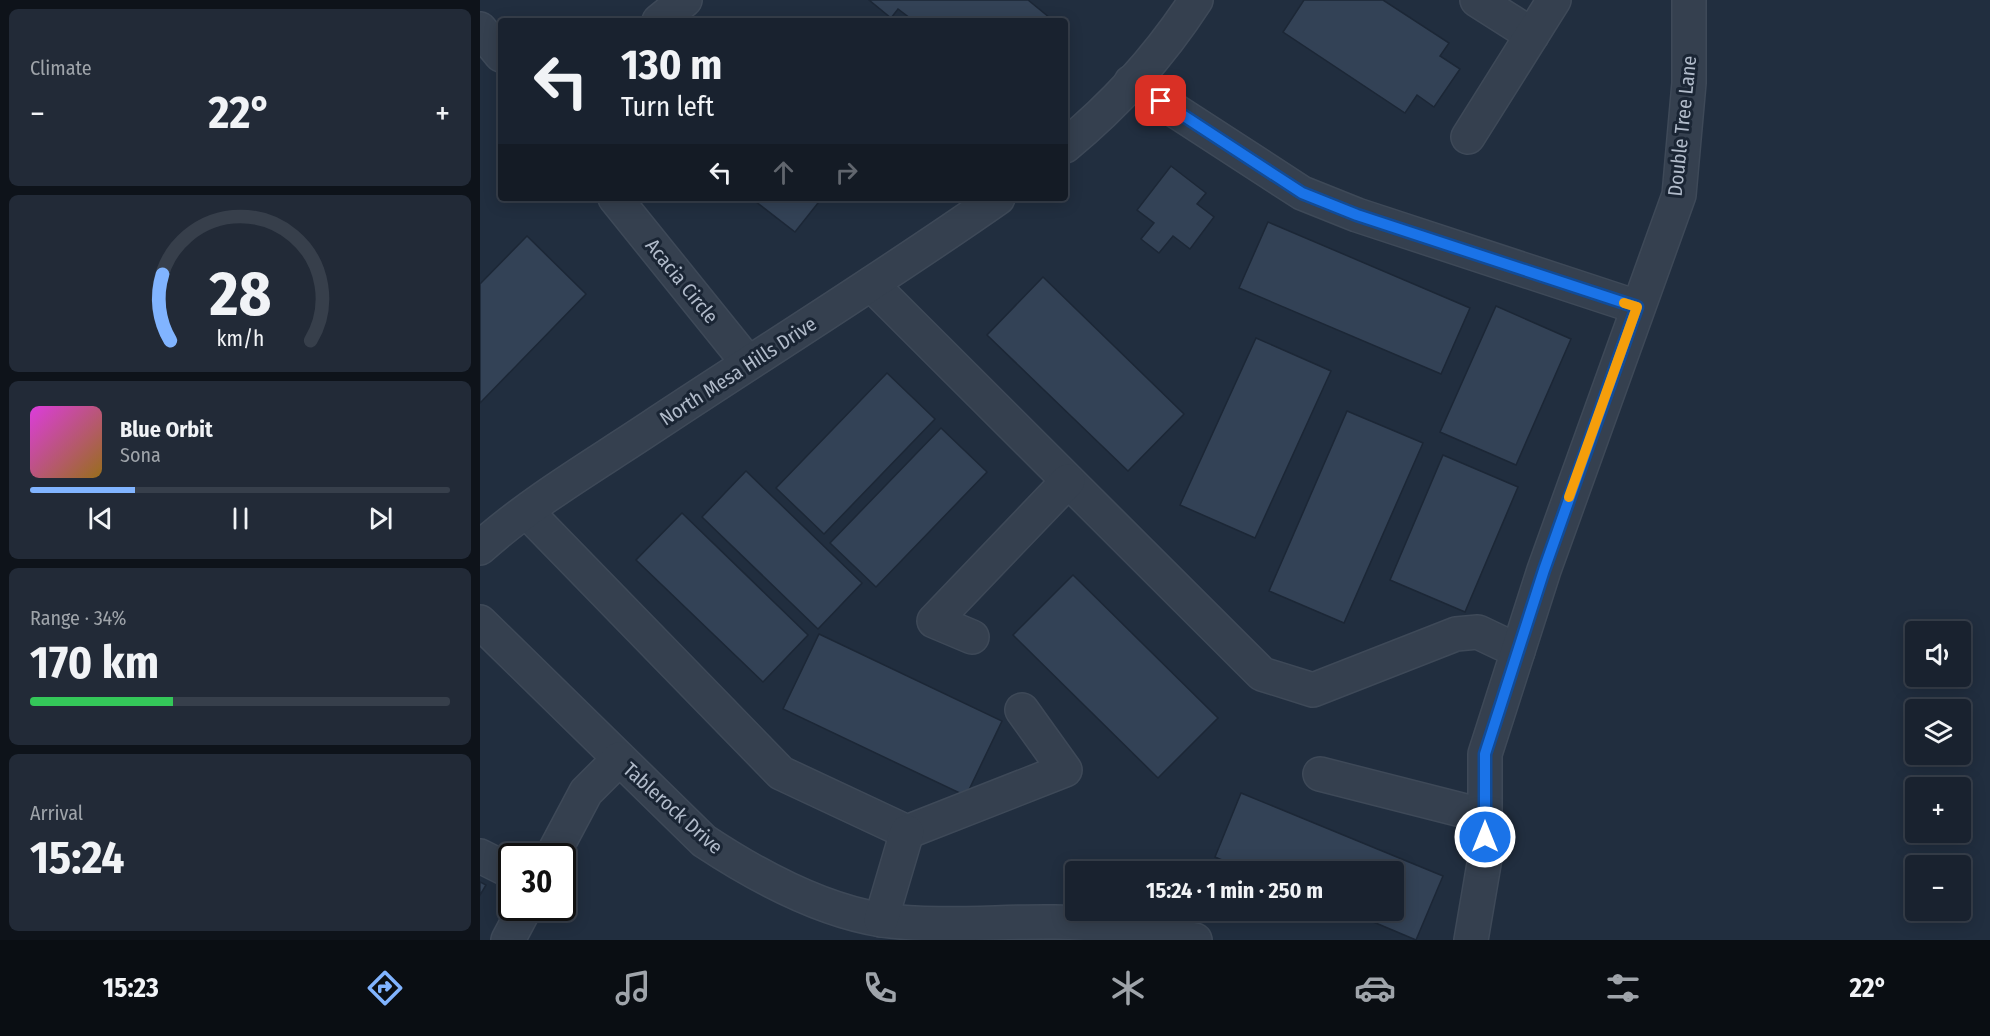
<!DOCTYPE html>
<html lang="en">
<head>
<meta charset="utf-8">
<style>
	:root { --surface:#19222f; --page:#222a37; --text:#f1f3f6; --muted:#9fa4aa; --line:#373f4b; --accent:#81b4ff }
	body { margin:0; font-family:"Fira Sans Condensed",sans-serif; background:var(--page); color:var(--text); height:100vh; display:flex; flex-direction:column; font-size:22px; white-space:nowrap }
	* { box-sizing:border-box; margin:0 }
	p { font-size:20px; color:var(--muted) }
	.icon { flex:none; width:33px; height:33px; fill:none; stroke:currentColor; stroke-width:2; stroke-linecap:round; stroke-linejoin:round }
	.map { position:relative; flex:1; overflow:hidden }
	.side { display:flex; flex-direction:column; gap:9px; padding:9px; background:#0e131a; width:480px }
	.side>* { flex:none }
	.top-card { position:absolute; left:18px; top:18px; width:570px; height:183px; border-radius:6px; box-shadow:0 3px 15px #0003,0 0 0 2px var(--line); background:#19222f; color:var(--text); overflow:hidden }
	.tools { position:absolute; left:1425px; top:621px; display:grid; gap:12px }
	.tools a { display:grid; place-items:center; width:66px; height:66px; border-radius:6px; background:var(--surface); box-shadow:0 3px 15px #0003,0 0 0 2px var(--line); font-size:30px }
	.speed { position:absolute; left:18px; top:843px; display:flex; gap:12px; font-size:30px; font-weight:700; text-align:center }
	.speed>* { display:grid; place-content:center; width:78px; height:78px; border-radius:50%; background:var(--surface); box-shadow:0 3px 15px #0003,0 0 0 2px var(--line); line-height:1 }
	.speed .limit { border:3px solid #111; border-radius:9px; background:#fff; color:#111 }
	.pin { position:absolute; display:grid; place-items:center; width:51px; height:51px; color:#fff; margin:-26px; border-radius:12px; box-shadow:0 3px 9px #0006 }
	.me { position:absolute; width:66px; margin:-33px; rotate:0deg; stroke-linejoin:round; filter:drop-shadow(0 0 4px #0008) }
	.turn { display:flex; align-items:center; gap:21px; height:126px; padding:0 24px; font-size:27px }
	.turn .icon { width:78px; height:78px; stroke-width:2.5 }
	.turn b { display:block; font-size:42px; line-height:51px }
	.lanes { display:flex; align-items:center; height:57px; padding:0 24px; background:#0003; justify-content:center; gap:30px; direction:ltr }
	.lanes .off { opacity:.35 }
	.big { font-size:45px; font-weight:700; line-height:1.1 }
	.side .tile { flex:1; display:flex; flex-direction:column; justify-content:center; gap:9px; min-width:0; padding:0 21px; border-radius:9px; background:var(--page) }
	.side .dial { align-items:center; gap:0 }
	.dial svg { height:156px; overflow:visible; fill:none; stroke:var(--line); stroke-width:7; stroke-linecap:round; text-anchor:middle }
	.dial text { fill:var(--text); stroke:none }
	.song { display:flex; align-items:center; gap:18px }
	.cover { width:72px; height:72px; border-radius:9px; background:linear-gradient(135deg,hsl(300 70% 55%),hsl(40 70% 35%)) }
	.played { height:6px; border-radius:3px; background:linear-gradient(90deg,var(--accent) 25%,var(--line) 25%) }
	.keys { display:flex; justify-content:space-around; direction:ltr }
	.heat { display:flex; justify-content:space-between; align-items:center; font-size:33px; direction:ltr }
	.charge { height:9px; border-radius:4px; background:linear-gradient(90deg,#34c759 34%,var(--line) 0) }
	.trip { position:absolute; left:585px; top:861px; width:339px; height:60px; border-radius:6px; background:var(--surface); box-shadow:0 3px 15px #0003,0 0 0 2px var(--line); font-weight:700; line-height:60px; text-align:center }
	.tab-bar { display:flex; height:96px; justify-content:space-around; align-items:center; background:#0a0e13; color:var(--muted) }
	.tab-bar .icon { width:42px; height:42px }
	.tab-bar .active { color:var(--accent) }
	.tab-bar b { font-size:27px; color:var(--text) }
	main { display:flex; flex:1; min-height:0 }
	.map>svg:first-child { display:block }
	.building { fill:#334256; stroke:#1c2736; stroke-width:1.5 }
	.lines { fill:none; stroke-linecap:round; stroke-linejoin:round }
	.minor-casing { stroke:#3e4958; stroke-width:36 }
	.minor { stroke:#35404f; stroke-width:33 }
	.route-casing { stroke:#114b97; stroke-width:15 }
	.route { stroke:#1a73e8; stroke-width:10 }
	.slow { stroke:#f59e0b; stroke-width:10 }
	.labels { text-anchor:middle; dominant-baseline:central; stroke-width:6; stroke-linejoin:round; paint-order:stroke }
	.street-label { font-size:20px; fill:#b1bbca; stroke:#1a2534 }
</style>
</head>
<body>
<main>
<section class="side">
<div class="tile"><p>Climate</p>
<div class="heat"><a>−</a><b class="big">22°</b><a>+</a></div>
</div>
<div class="tile dial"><svg viewBox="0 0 100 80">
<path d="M14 69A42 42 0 1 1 86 69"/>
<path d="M14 69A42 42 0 0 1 10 35" stroke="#81b4ff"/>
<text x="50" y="56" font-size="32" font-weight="700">28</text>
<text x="50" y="72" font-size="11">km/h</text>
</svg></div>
<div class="tile">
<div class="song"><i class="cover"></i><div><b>Blue Orbit</b><p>Sona</p></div></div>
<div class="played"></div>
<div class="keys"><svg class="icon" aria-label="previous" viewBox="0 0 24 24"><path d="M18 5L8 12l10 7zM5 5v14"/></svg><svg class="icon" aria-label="pause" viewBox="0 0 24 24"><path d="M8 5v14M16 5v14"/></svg><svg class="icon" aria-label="next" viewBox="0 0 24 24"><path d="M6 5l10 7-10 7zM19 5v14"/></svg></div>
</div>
<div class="tile"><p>Range · 34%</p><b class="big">170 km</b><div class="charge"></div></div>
<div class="tile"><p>Arrival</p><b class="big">15:24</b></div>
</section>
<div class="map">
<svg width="1510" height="940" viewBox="0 0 1510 940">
	<rect width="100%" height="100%" fill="#212e3f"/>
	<g class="building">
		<polygon points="389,0 548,0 570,18 567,21 434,21 418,9 411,18"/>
		<polygon points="824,0 903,0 969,43 960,56 980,69 954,107 937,95 925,113 803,32"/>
		<polygon points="691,166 726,193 717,204 734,217 710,249 693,236 679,253 661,239 674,223 657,210"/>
		<polygon points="271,198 342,198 315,232"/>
		<polygon points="788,222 990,308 961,374 759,288"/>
		<polygon points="47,236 106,294 0,403 0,284"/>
		<polygon points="563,277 704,414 648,471 507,335"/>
		<polygon points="1016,306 1091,339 1036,465 960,432"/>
		<polygon points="776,338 851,371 775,538 700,505"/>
		<polygon points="407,373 455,419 344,534 296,488"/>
		<polygon points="867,411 943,443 864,623 789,591"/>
		<polygon points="461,428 507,472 396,587 350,543"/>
		<polygon points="963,455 1038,487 985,612 910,580"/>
		<polygon points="266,471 382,583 338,629 222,517"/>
		<polygon points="202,513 328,635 283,682 156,560"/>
		<polygon points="593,575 738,718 678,778 533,635"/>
		<polygon points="339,634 522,721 486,796 303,709"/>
		<polygon points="761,793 963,876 936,940 865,910 914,910 914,872 770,872 735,857"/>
		<polygon points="0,882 6,885 0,895"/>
	</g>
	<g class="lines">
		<g class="minor-casing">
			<g id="minor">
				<polyline points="997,0 1052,35"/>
				<polyline points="179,21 205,0"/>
				<polyline points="0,29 21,55"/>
				<polyline points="651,82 822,193 877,215 1157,307"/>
				<polyline points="988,137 1074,0"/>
				<path d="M 585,146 C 635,105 681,54 716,0"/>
				<polyline points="135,198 268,363"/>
				<polyline points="391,284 782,674 833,690 976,634 998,632 1038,651"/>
				<polyline points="47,512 301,773 427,832 585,770 542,710"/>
				<path d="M 0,548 C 51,502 113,466 170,428 C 286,351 404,278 518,198"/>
				<path d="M 0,622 L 224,841 C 277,876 339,910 402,920 C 460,928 518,921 575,922 C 622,923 670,930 715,940"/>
				<polyline points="492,637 454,621 588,481"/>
				<polyline points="840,774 1005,816"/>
				<polyline points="0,856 32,872"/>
				<polyline points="72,856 106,792 139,759"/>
				<polyline points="401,920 427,832"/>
				<polyline points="28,940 45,908"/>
				<polyline points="991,940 1005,858 1005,754 1064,570 1199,195 1209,83 1209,0"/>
			</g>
		</g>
		<use href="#minor" class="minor"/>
	</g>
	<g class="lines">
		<g class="route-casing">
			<polyline id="route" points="681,101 822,193 877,215 1157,307 1064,570 1005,754 1005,837"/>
		</g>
		<use href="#route" class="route"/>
		<polyline class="slow" points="1089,497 1157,307 1144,303"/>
	</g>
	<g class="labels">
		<g class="street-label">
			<text transform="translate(1202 126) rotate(-84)">Double Tree Lane</text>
			<text transform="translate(202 281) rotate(51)">Acacia Circle</text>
			<text transform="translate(258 371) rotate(-33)">North Mesa Hills Drive</text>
			<text transform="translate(193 808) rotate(42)">Tablerock Drive</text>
		</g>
	</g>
</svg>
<div class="tools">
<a><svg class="icon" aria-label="sound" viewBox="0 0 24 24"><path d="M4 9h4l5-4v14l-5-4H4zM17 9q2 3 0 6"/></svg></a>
<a><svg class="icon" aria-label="layers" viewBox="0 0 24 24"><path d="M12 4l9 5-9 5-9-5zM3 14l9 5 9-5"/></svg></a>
<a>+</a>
<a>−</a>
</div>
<div class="speed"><div class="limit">30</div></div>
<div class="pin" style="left:681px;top:101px;background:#d93025"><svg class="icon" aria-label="arrive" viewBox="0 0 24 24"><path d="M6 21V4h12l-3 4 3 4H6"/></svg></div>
<svg class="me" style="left:1005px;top:837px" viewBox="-20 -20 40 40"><circle r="17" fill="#1a73e8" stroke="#fff" stroke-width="3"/><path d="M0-11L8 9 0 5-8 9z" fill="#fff"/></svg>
<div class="trip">15:24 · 1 min · 250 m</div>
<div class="top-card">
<div class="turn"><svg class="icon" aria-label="left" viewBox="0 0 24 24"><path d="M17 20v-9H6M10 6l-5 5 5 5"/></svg><div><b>130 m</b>Turn left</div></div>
<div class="lanes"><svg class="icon" aria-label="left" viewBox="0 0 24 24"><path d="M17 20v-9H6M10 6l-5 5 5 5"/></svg><svg class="icon off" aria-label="ahead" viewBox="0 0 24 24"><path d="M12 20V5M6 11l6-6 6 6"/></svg><svg class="icon off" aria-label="right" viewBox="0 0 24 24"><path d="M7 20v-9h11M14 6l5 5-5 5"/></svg></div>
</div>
</div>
</main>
<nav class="tab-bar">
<b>15:23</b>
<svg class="icon active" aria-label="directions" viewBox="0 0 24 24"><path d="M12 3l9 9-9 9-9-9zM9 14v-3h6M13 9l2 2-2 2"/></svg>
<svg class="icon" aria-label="music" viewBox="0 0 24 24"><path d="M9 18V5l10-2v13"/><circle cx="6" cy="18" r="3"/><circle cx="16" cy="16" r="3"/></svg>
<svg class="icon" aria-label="phone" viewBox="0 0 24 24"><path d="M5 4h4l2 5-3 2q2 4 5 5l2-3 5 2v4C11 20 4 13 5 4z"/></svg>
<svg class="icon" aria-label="climate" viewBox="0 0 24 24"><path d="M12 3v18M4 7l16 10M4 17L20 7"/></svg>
<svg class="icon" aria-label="car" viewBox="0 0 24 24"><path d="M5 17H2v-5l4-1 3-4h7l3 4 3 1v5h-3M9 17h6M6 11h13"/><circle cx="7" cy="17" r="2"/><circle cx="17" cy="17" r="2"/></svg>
<svg class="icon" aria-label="filters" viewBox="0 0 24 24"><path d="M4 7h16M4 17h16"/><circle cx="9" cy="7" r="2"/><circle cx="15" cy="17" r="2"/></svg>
<b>22°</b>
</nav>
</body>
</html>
